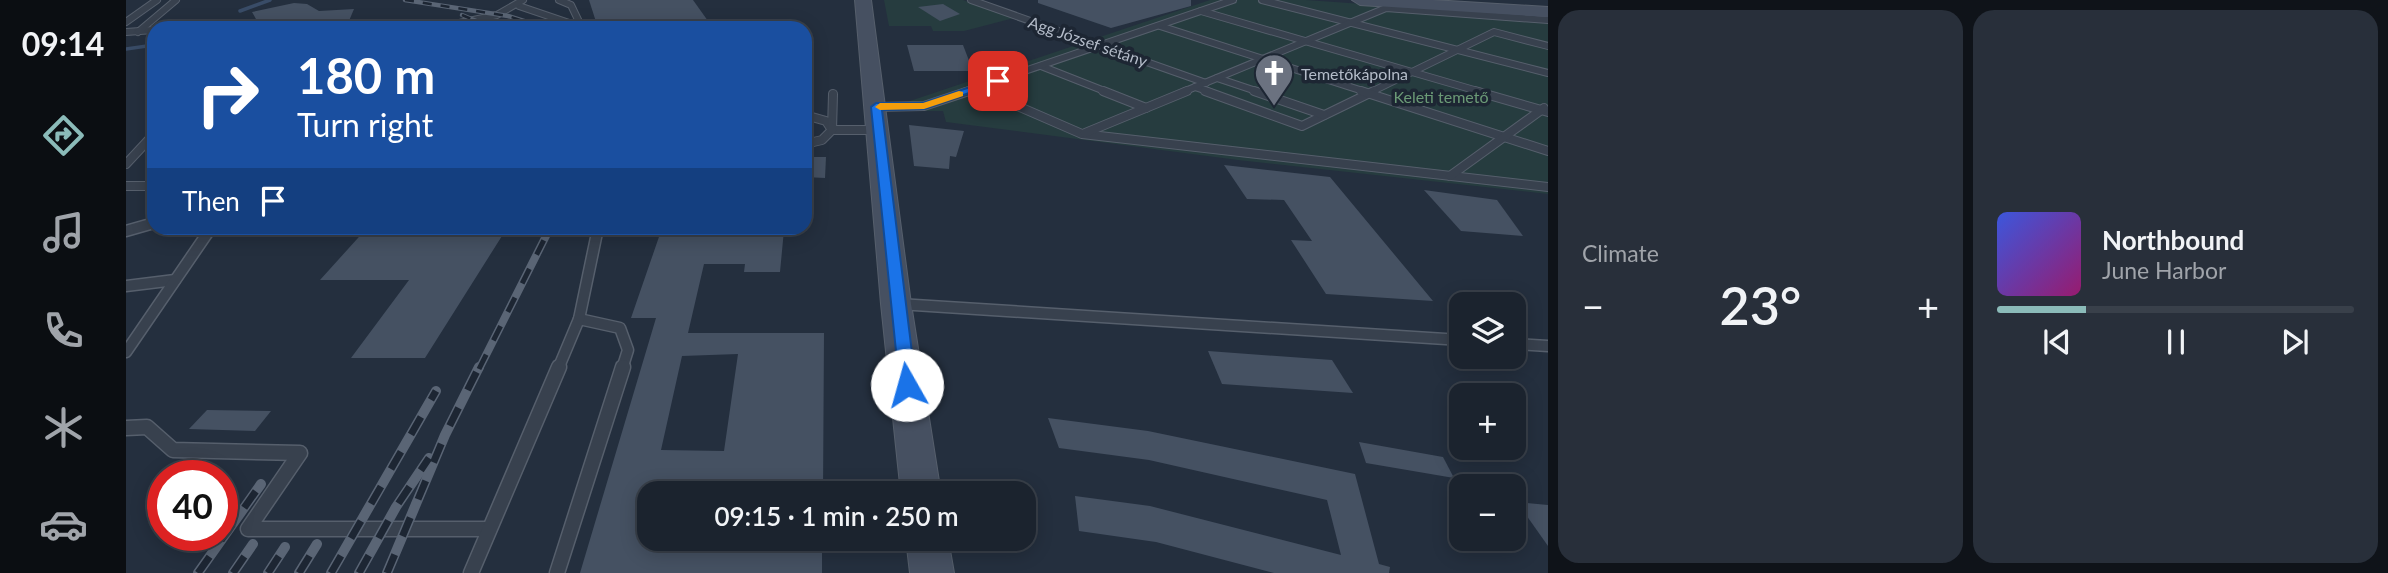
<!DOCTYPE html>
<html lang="en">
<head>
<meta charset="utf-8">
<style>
	:root { --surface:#1b232e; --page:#282f3a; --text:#f1f3f6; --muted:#a0a4aa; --line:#39404a; --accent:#8bbbb9 }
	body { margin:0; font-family:Lato,sans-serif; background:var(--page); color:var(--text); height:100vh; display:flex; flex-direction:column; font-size:26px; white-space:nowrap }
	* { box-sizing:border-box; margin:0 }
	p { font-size:23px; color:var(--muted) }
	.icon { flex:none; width:38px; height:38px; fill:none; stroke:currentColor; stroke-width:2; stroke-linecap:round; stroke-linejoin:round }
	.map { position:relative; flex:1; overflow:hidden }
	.details { display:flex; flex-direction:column; gap:10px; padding:10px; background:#0f1319; width:840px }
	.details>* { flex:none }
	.guide { position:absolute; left:21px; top:21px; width:665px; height:214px; border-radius:21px; box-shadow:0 4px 18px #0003,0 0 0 2px var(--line); background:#1a4fa0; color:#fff; overflow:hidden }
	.tools { position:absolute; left:1323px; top:292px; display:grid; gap:14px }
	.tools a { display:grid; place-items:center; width:77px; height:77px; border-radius:14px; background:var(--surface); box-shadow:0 4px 18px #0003,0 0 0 2px var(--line); font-size:35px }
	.speed { position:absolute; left:21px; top:460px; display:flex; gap:14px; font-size:35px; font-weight:700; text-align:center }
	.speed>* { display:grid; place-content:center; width:91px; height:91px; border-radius:50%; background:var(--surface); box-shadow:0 4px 18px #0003,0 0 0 2px var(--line); line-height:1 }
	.speed .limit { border:10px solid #d22; background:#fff; color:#111 }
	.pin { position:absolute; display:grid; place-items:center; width:60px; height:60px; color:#fff; margin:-30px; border-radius:14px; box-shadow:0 4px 10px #0006 }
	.me { position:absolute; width:77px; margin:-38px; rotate:353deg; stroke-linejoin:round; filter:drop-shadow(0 0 5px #0008) }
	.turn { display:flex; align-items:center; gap:24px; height:147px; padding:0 35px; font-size:32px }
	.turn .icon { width:91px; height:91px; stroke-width:2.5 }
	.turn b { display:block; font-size:49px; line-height:60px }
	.then { display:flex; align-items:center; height:66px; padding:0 35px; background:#0003; gap:14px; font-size:26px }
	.big { font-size:52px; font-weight:600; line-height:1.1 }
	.details .card { flex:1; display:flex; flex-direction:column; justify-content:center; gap:10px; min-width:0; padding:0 24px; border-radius:21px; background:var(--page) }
	.song { display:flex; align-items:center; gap:21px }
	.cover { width:84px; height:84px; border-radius:10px; background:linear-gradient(135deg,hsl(230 70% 55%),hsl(320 70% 35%)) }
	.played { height:7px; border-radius:4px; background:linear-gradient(90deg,var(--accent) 25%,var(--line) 25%) }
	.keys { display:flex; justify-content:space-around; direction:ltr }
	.heat { display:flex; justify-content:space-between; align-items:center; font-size:38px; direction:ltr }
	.details .tiles { flex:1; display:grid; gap:10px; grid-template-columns:repeat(2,1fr) }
	.trip { position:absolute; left:511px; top:481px; width:399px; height:70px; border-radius:21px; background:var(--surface); box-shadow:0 4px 18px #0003,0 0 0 2px var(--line); font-weight:600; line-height:70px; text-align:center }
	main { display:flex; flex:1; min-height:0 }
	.menu { display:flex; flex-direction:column; width:126px; justify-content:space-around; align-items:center; background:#0b0e12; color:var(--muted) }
	.menu .icon { width:49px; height:49px }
	.menu .on { color:var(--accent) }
	.menu b { font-size:32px; color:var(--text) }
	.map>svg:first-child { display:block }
	.green { fill:#263c3f }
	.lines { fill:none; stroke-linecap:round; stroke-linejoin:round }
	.stream { stroke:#394c67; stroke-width:3.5 }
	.building { fill:#455162; fill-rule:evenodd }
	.lane-far3-casing { stroke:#565f6c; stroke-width:8 }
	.lane-far2-casing { stroke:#565f6c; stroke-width:10 }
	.lane-far1-casing { stroke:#565f6c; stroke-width:13 }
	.lane-casing { stroke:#565f6c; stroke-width:17 }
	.secondary-casing { stroke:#565f6c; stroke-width:2 }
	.lane-far3 { stroke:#38414e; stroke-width:6 }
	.lane-far2 { stroke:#38414e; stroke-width:8 }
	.lane-far1 { stroke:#38414e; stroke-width:10 }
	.lane { stroke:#38414e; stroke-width:14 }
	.secondary { fill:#465061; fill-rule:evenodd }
	.rail-far2-casing { stroke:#5a6575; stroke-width:4.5 }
	.rail-far1-casing { stroke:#5a6575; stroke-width:8 }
	.rail-casing { stroke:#5a6575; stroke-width:10 }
	.rail-far2 { stroke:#1d2633; stroke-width:2.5; stroke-dasharray:9; stroke-linecap:butt }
	.rail-far1 { stroke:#1d2633; stroke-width:5; stroke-dasharray:16; stroke-linecap:butt }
	.rail { stroke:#1d2633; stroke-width:7; stroke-dasharray:20; stroke-linecap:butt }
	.route { fill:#1a73e8; stroke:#114b97; stroke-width:2 }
	.slow { fill:#f59e0b }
	.labels { text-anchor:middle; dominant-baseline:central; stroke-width:7; stroke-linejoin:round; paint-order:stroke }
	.far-street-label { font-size:16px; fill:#b4bcc9; stroke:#1d2633 }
	.far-poi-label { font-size:16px; fill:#b4bcc9; stroke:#1d2633; text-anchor:start }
	.far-park-label { font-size:16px; fill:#6b9a76; stroke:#1d2633 }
</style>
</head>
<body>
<main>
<nav class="menu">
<b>09:14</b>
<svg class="icon on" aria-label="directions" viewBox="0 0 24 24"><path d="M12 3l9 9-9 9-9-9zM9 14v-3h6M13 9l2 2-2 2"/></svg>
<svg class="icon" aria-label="music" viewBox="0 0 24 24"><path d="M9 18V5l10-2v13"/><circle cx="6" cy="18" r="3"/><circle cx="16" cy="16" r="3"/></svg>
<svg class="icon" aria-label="phone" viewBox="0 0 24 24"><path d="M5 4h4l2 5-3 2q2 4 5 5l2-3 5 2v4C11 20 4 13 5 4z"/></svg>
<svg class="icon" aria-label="climate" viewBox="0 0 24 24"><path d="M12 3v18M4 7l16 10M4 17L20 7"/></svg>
<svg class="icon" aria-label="car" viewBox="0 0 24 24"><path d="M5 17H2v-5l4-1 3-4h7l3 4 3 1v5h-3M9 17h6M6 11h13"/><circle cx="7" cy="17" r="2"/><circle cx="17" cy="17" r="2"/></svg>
</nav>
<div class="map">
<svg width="1422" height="573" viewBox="0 0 1422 573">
	<rect width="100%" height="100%" fill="#242f3e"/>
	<g class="green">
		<polygon points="758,0 837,0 888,18 838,31 807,31 805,26 763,26"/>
		<polygon points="1084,0 1180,0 1422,17 1422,194 1112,160 820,122 817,111 781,111 778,103"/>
	</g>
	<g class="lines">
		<g class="stream">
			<polyline points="114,11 144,0"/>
			<polyline points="0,49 28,45"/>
		</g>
	</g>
	<g class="building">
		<polygon points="463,0 567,0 582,21 472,28"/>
		<polygon points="912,0 1065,0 1065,6 985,28 912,3"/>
		<polygon points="168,3 181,4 193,11 228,9 220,28 135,28 126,12"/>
		<polygon points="817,4 834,14 814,21 792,7"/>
		<polygon points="781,45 837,45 847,71 788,71"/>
		<polygon points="783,125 838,131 830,157 824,156 823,169 788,166"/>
		<polygon points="679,157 700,157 699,178 679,177"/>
		<polygon points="1098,165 1204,177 1307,301 1200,294 1165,240 1186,241 1158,200 1121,199"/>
		<polygon points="1298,190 1371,200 1397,236 1335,231"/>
		<polygon points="241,228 381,228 299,358 225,358 283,280 194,280"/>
		<path d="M 569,228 L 658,230 L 654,272 L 618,272 L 619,264 L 578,264 L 562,333 L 698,333 L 697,494 L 523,494 L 523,539 L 696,539 L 696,573 L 454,573 L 530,318 L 505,318 L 535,231 L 568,231 ZM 612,354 L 598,451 L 535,450 L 556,356 Z"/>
		<polygon points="1082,351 1206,360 1227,393 1096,384"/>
		<polygon points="81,410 145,411 129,431 63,429"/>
		<polygon points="922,418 1022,431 1229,474 1253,564 1264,567 1263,573 1148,573 1030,542 953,531 949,496 1024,506 1215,555 1201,500 1023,460 933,448"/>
		<polygon points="1233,442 1317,457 1328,478 1240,463"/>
		<polygon points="1391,502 1422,505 1422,546"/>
	</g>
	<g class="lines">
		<g class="lane-far3-casing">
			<g id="lane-far3">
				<polyline points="433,0 445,5 456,28"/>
				<polyline points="845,0 1080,83"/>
				<polyline points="1136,0 1422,73"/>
				<polyline points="393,6 455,27"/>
				<polyline points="1075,11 1355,92"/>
				<polyline points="0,22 31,0"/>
				<polyline points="1034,26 1240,92"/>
				<polyline points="67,28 127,28"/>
				<polyline points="310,28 371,15 397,0"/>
				<polyline points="0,32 28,30"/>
				<polyline points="12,32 50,0"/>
				<polyline points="915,66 981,92"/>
				<polyline points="1091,78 1133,92"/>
				<polyline points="1069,87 1084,92"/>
				<polyline points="851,88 861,92"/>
				<polyline points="837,92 1107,0"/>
				<polyline points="1057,92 1260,8 1422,20"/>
				<polyline points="1245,92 1368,32 1422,46"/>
			</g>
		</g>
		<g class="lane-far2-casing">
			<g id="lane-far2">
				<polyline points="857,91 956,134 1422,187"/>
				<polyline points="977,91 1020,108"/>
				<polyline points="1079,91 1176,126 1248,91"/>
				<polyline points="1128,91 1198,115"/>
				<polyline points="1235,91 1422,151"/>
				<polyline points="1349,91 1422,112"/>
				<polyline points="707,94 706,130 753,130"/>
				<polyline points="750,107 798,106 843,91"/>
				<polyline points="679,115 700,121 706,130 696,140 679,144"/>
				<polyline points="959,133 1061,91"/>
				<polyline points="0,164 28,134"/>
				<polyline points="1324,176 1418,108"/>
				<polyline points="0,186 28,186"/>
			</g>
		</g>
		<g class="lane-far1-casing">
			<g id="lane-far1">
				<polyline points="0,231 28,223"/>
				<polyline points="0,286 49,280"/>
				<polyline points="773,304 1335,340"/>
				<polyline points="453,319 494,328 502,350 496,369"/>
				<polyline points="1388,344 1422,346"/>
				<polyline points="0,352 85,228"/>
				<polyline points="432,369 453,319 472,228"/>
			</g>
		</g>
		<g class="lane-casing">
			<g id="lane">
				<polyline points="0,428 21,427 47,450 174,453 122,529 363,529"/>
				<polyline points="345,573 433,367"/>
				<polyline points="431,573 497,367"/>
			</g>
		</g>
		<g class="secondary-casing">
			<g id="secondary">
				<polygon points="729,0 745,0 785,304 815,494 775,494 755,304"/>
				<polygon points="1226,0 1306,0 1422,7 1422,17 1234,5"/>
				<polygon points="780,539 822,539 828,573 784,573"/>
			</g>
		</g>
		<use href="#lane-far3" class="lane-far3"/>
		<use href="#lane-far2" class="lane-far2"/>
		<use href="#lane-far1" class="lane-far1"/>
		<use href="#lane" class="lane"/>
		<use href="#secondary" class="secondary"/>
		<g class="rail-far2-casing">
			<g id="rail-far2">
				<polyline points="279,0 382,16 420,28"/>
				<polyline points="336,15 367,28"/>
			</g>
		</g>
		<g class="rail-far1-casing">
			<polyline id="rail-far1" points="353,369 424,228"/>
		</g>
		<g class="rail-casing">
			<g id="rail">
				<polyline points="72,573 135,484"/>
				<polyline points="107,573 127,544"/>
				<polyline points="142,573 159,547"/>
				<polyline points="173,573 191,544"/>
				<polyline points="205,573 310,391"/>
				<polyline points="233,573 270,507 303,458"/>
				<polyline points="261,573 319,435 353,367"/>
			</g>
		</g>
		<use href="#rail-far2" class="rail-far2"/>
		<use href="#rail-far1" class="rail-far1"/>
		<use href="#rail" class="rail"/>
	</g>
	<polygon class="route" points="868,79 877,81 798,109 756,110 790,385 781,392 774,390 745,107 750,103 797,103"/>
	<polygon class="slow" points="833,91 837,92 837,96 798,109 754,110 749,107 754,103 797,103"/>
	<defs>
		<g id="church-pin" transform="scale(2.0125)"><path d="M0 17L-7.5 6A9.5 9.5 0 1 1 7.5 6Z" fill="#6b7280" stroke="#1d2633"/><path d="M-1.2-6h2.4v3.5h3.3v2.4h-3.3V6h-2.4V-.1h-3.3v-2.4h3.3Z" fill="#fff"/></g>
	</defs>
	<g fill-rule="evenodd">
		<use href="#church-pin" x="1148" y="73"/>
	</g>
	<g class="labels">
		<g class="far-street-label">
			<text transform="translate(962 41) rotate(19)">Agg József sétány</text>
		</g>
		<g class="far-poi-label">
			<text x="1175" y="73">Temetőkápolna</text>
		</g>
		<g class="far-park-label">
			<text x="1315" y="96">Keleti temető</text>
		</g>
	</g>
</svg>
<div class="tools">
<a><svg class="icon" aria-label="layers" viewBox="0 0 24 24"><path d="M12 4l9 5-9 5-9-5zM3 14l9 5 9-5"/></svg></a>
<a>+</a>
<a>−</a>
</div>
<div class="speed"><div class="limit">40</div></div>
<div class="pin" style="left:872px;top:81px;background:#d93025"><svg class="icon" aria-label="arrive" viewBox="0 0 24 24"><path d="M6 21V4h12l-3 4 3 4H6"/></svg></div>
<svg class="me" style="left:781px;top:385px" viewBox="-20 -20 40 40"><circle r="19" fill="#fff"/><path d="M0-13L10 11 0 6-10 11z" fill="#1a73e8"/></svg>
<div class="trip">09:15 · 1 min · 250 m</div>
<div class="guide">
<div class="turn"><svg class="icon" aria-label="right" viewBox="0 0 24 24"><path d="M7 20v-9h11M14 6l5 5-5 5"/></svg><div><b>180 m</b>Turn right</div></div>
<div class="then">Then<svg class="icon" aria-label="arrive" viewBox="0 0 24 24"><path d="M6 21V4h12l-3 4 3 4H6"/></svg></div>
</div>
</div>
<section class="details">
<div class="tiles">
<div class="card"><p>Climate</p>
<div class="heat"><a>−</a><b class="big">23°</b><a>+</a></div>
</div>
<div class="card">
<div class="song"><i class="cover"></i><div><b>Northbound</b><p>June Harbor</p></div></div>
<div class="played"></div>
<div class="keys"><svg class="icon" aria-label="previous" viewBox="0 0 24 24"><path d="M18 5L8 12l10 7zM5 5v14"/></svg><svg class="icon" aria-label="pause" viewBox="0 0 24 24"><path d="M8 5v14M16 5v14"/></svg><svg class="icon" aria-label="next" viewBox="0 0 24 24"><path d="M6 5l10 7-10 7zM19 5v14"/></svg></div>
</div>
</div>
</section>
</main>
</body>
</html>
